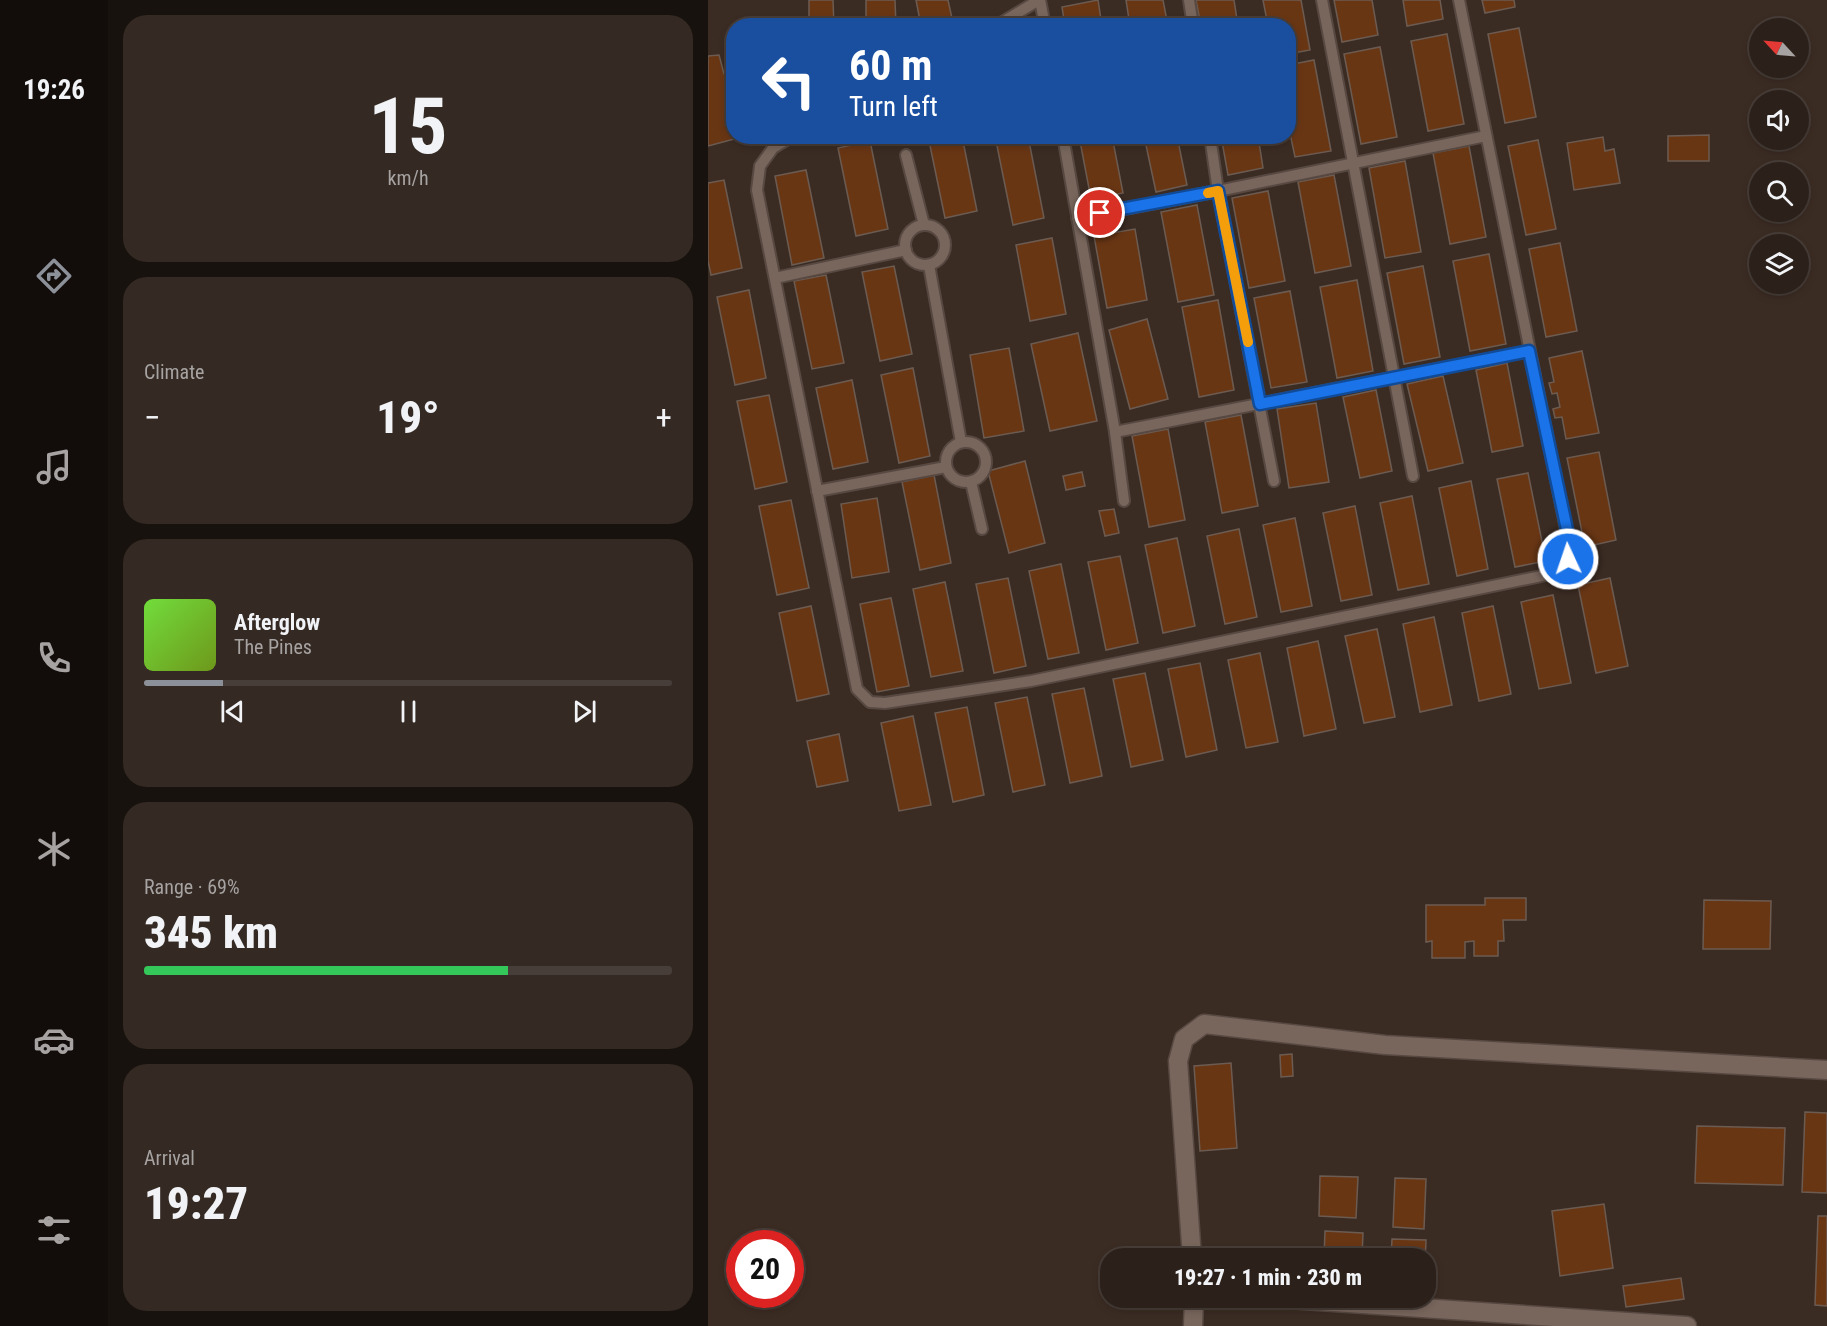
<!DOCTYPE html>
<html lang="en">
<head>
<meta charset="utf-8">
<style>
	:root { --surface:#2c211a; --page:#342923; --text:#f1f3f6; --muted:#a6a3a2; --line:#483e39; --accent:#8c9099 }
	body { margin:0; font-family:"Roboto Condensed",sans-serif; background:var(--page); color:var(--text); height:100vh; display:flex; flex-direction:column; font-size:22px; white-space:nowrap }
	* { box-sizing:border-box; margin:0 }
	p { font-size:20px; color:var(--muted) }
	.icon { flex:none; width:33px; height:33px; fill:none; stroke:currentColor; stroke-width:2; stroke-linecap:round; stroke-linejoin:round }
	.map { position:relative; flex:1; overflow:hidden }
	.details { display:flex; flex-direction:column; gap:15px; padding:15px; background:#18120e; width:600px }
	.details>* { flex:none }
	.top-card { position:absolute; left:18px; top:18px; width:570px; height:126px; border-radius:24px; box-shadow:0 3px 9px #0003,0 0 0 2px var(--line); background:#1a4fa0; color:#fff; overflow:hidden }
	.needle { width:39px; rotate:296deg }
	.controls { position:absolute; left:1041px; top:18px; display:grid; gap:12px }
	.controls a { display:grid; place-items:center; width:60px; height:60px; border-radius:50%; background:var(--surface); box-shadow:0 3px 9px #0003,0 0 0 2px var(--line); font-size:30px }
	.speed { position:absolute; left:18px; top:1230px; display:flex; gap:12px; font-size:30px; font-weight:700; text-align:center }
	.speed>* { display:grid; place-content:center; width:78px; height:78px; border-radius:50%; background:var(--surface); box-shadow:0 3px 9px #0003,0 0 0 2px var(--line); line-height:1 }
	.speed .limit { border:9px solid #d22; background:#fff; color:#111 }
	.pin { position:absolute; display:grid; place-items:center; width:51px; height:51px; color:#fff; margin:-26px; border:3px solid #fff; border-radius:50%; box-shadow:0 2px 6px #0007 }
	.me { position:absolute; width:66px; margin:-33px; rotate:357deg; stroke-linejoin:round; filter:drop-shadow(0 0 4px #0008) }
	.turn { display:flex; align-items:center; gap:21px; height:126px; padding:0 24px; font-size:27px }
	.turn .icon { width:78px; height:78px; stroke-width:2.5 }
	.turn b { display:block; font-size:42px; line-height:51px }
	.big { font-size:45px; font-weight:800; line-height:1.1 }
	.details .widget { flex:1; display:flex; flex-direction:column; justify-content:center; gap:9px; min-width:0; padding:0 21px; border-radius:24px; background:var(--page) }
	.details .dial { align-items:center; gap:0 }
	.dial b { font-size:78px; line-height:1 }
	.song { display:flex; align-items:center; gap:18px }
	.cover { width:72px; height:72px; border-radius:9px; background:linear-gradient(135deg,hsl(100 70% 55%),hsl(80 70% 35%)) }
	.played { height:6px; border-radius:3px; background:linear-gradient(90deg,var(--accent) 15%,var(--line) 15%) }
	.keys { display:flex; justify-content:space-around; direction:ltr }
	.heat { display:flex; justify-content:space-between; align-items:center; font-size:33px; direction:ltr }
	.charge { height:9px; border-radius:4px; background:linear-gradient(90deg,#34c759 69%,var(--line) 0) }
	.trip { position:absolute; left:392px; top:1248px; width:336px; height:60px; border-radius:24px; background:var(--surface); box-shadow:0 3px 9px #0003,0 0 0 2px var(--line); font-weight:800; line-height:60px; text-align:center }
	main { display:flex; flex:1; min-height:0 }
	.dock { display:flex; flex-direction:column; width:108px; justify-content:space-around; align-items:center; background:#120d0a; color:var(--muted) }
	.dock .icon { width:42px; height:42px }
	.dock .current { color:var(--accent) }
	.dock b { font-size:27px; color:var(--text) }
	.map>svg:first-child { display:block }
	.building { fill:#693614; stroke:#6c5b51; stroke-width:1.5 }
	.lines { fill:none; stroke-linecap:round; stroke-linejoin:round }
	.lane-casing { stroke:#574942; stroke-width:14 }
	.street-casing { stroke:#574942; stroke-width:21 }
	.lane { stroke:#78665c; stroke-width:10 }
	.street { stroke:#78665c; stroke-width:18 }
	.route-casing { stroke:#114b97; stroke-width:15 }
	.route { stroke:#1a73e8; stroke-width:10 }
	.slow { stroke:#f59e0b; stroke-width:10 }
</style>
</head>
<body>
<main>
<nav class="dock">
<b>19:26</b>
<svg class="icon current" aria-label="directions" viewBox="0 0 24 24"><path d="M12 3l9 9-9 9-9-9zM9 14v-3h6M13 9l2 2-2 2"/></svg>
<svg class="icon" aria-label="music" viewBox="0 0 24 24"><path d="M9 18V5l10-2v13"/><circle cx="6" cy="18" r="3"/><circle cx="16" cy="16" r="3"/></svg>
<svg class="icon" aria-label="phone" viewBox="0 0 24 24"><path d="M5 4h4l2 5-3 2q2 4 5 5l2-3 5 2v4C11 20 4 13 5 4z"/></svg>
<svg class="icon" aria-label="climate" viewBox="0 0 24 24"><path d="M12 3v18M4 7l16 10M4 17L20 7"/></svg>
<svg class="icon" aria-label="car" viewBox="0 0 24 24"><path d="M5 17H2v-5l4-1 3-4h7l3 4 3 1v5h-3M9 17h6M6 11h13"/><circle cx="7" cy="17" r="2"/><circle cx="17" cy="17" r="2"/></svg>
<svg class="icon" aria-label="filters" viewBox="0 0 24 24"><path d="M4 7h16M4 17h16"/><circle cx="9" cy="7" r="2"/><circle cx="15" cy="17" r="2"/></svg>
</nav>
<section class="details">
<div class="widget dial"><b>15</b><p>km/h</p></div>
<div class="widget"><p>Climate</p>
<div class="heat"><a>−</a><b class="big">19°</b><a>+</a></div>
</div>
<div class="widget">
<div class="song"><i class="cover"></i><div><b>Afterglow</b><p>The Pines</p></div></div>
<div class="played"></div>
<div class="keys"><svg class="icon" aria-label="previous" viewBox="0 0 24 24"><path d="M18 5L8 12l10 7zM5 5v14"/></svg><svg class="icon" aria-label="pause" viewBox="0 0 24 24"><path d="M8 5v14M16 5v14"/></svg><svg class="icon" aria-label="next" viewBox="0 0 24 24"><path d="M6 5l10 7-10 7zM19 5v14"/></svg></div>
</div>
<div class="widget"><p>Range · 69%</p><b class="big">345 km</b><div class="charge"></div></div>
<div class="widget"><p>Arrival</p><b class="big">19:27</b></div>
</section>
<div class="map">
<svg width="1119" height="1326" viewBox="0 0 1119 1326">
	<rect width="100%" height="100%" fill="#3b2c23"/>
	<g class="building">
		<polygon points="101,0 125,0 126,26 101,26"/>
		<polygon points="158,0 187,0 188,26 158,26"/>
		<polygon points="208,0 240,0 245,23 234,26 213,26"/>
		<polygon points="390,0 394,26 357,26 354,7"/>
		<polygon points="418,0 455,0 460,26 422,26"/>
		<polygon points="488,0 526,0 530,26 493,26"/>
		<polygon points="555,0 593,0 602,50 580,54 580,26 560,26"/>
		<polygon points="626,0 664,0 670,35 634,42"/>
		<polygon points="695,0 732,0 735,19 699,26"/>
		<polygon points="774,0 806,0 807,7 777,13"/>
		<polygon points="811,28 828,117 797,123 780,34"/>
		<polygon points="739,34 756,124 720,131 703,41"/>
		<polygon points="672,47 689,137 653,144 636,54"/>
		<polygon points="11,55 16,74 21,76 23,89 18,91 26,121 26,136 30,138 0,146 0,56"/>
		<polygon points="606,60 623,151 587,157 580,124 580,65"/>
		<polygon points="1001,135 1001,161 960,161 960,136"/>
		<polygon points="220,136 254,136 269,211 237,218"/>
		<polygon points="287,136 320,136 336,218 305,225"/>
		<polygon points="371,136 404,136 415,193 383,199"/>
		<polygon points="436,136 469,136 479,185 448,192"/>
		<polygon points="513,136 550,136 555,168 520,175"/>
		<polygon points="895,137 897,151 906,149 912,183 866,190 859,143"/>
		<polygon points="830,140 848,229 818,235 800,146"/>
		<polygon points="162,141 180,229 148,236 130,148"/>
		<polygon points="761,146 778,237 742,244 725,153"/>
		<polygon points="697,161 713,252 677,258 661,168"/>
		<polygon points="98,170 116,258 84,265 67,176"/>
		<polygon points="626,175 643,266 607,273 590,182"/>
		<polygon points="16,180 34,268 3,275 0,261 0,183"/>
		<polygon points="560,191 577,281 541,288 524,198"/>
		<polygon points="489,205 506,295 470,302 453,212"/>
		<polygon points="427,229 439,300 399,308 386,236"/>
		<polygon points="344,238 358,314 322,321 308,245"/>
		<polygon points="852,243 869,331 838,337 821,249"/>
		<polygon points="781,254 798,344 762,351 745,261"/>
		<polygon points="186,266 204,354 172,361 154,272"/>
		<polygon points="715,266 732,357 696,364 679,273"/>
		<polygon points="118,275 136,363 104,369 86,281"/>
		<polygon points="649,280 665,371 629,378 612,287"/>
		<polygon points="41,290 58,378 27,385 9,297"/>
		<polygon points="582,291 599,382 563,388 546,298"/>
		<polygon points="510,300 526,390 491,397 474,307"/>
		<polygon points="439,319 460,399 422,409 401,330"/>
		<polygon points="370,333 389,421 342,431 323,344"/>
		<polygon points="301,348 316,431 276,438 262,355"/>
		<polygon points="874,351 891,433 858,439 854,417 847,418 845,409 852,407 849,393 844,394 841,383 846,382 841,358"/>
		<polygon points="799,363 815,446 784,452 768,370"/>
		<polygon points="205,368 222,456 191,463 173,375"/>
		<polygon points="735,376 755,463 720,471 699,384"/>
		<polygon points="144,380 160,462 125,469 108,388"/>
		<polygon points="668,390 684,471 652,478 635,397"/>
		<polygon points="61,395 79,482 47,489 29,401"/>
		<polygon points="608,403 621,482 581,488 569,409"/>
		<polygon points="533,415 550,506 514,513 497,422"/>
		<polygon points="460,429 477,520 441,527 424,436"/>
		<polygon points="891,452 908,540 877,547 859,458"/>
		<polygon points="317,461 337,543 301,553 280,471"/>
		<polygon points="374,472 377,486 358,490 355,476"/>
		<polygon points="820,473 838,561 807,567 789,479"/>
		<polygon points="226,475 243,563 212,570 194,482"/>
		<polygon points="763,481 780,569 749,576 731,488"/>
		<polygon points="704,496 721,584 690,590 672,503"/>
		<polygon points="169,498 181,572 144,578 133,504"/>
		<polygon points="83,500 101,588 69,595 51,506"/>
		<polygon points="647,506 664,595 633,601 615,513"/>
		<polygon points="406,509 411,533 397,536 391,511"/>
		<polygon points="587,518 604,606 573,612 555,525"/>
		<polygon points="531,529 549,617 517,624 499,536"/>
		<polygon points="469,538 487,626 455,633 437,545"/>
		<polygon points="412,556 430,643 398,650 380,562"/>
		<polygon points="353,564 371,653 340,659 321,571"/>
		<polygon points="300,578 318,666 286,673 268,584"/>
		<polygon points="902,578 920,666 888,673 870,585"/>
		<polygon points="237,582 255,671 223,677 205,589"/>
		<polygon points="845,595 863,683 831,689 813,602"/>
		<polygon points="183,598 201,686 169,692 152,604"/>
		<polygon points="103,606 121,694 89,701 71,613"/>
		<polygon points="785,606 803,694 771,701 754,613"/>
		<polygon points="726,617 744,705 712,712 695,624"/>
		<polygon points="669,629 687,717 656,723 637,636"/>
		<polygon points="610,641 628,729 596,736 579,648"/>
		<polygon points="552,653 570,742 538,748 520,660"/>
		<polygon points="492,663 509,750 478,757 460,669"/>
		<polygon points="437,673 455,760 423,767 405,679"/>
		<polygon points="376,688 394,776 362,783 344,694"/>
		<polygon points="319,697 337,785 305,792 287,703"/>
		<polygon points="259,707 276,795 245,802 227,713"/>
		<polygon points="205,716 223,805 191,811 173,723"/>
		<polygon points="131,734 140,781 109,787 99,741"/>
		<polygon points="777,898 818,898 818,920 795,920 796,941 790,941 790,956 766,956 766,941 757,942 757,958 724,958 724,941 718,942 718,905 777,905"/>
		<polygon points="996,900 1063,901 1062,949 995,949"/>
		<polygon points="584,1054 585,1076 573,1077 572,1055"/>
		<polygon points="523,1063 529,1148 492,1151 486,1066"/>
		<polygon points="1097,1112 1119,1113 1119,1193 1094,1192"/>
		<polygon points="989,1126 1077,1128 1075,1185 987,1183"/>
		<polygon points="612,1176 650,1177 648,1218 611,1216"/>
		<polygon points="687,1178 718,1179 716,1229 685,1227"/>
		<polygon points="896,1204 905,1268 852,1276 844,1211"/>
		<polygon points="1110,1216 1119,1216 1119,1306 1107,1305"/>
		<polygon points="617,1231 655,1233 654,1258 616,1258"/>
		<polygon points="684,1239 718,1240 717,1267 717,1258 683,1258"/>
		<polygon points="973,1278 976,1299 918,1307 915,1286"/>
	</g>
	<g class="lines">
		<g class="lane-casing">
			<g id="lane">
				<polyline points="332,0 337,26"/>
				<polyline points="481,0 485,26"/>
				<polyline points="614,0 705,476"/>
				<polyline points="288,26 331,0"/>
				<polyline points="85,136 65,148 52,166 49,190 149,689 162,702 177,703 323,681 848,573 860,559 860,539 751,0"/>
				<polyline points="355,136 407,432 416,501"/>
				<polyline points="502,136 510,191 566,481"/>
				<polyline points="198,155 216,225"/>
				<polyline points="369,218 510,191 778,136"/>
				<circle cx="217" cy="245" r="20"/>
				<polyline points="221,265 253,442"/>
				<polyline points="67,278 198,250"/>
				<polyline points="407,432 821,351"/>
				<circle cx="258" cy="462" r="20"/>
				<polyline points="263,482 274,529"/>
				<polyline points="109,491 238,467"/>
			</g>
		</g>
		<g class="street-casing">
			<g id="street">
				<polyline points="484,1258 470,1061 476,1039 496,1024 677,1045 1119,1070"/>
				<polyline points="566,1298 979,1326"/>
				<polyline points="485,1326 486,1298"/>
			</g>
		</g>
		<use href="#lane" class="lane"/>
		<use href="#street" class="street"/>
	</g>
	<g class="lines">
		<g class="route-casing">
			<polyline id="route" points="392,213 510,191 552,404 821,351 861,539 860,559"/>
		</g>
		<use href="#route" class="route"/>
		<polyline class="slow" points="500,193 510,191 540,342"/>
	</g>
</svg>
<div class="controls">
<a><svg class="needle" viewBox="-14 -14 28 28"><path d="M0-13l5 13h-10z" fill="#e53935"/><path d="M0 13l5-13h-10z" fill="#a6a3a2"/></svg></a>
<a><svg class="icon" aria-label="sound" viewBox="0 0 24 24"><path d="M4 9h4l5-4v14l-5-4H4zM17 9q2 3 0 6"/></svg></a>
<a><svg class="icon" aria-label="search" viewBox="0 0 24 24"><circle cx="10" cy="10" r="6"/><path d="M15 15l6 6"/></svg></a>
<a><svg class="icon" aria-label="layers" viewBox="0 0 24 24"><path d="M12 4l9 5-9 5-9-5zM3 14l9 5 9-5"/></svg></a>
</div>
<div class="speed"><div class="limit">20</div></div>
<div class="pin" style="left:392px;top:213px;background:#d93025"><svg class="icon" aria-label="arrive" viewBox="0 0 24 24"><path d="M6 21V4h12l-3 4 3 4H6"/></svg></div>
<svg class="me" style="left:860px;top:559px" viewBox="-20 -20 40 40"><circle r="17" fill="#1a73e8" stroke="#fff" stroke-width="3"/><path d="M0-11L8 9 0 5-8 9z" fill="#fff"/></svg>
<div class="trip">19:27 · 1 min · 230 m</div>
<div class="top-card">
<div class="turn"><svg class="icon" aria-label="left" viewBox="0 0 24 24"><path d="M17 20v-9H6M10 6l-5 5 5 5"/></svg><div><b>60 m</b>Turn left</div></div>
</div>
</div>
</main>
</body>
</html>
